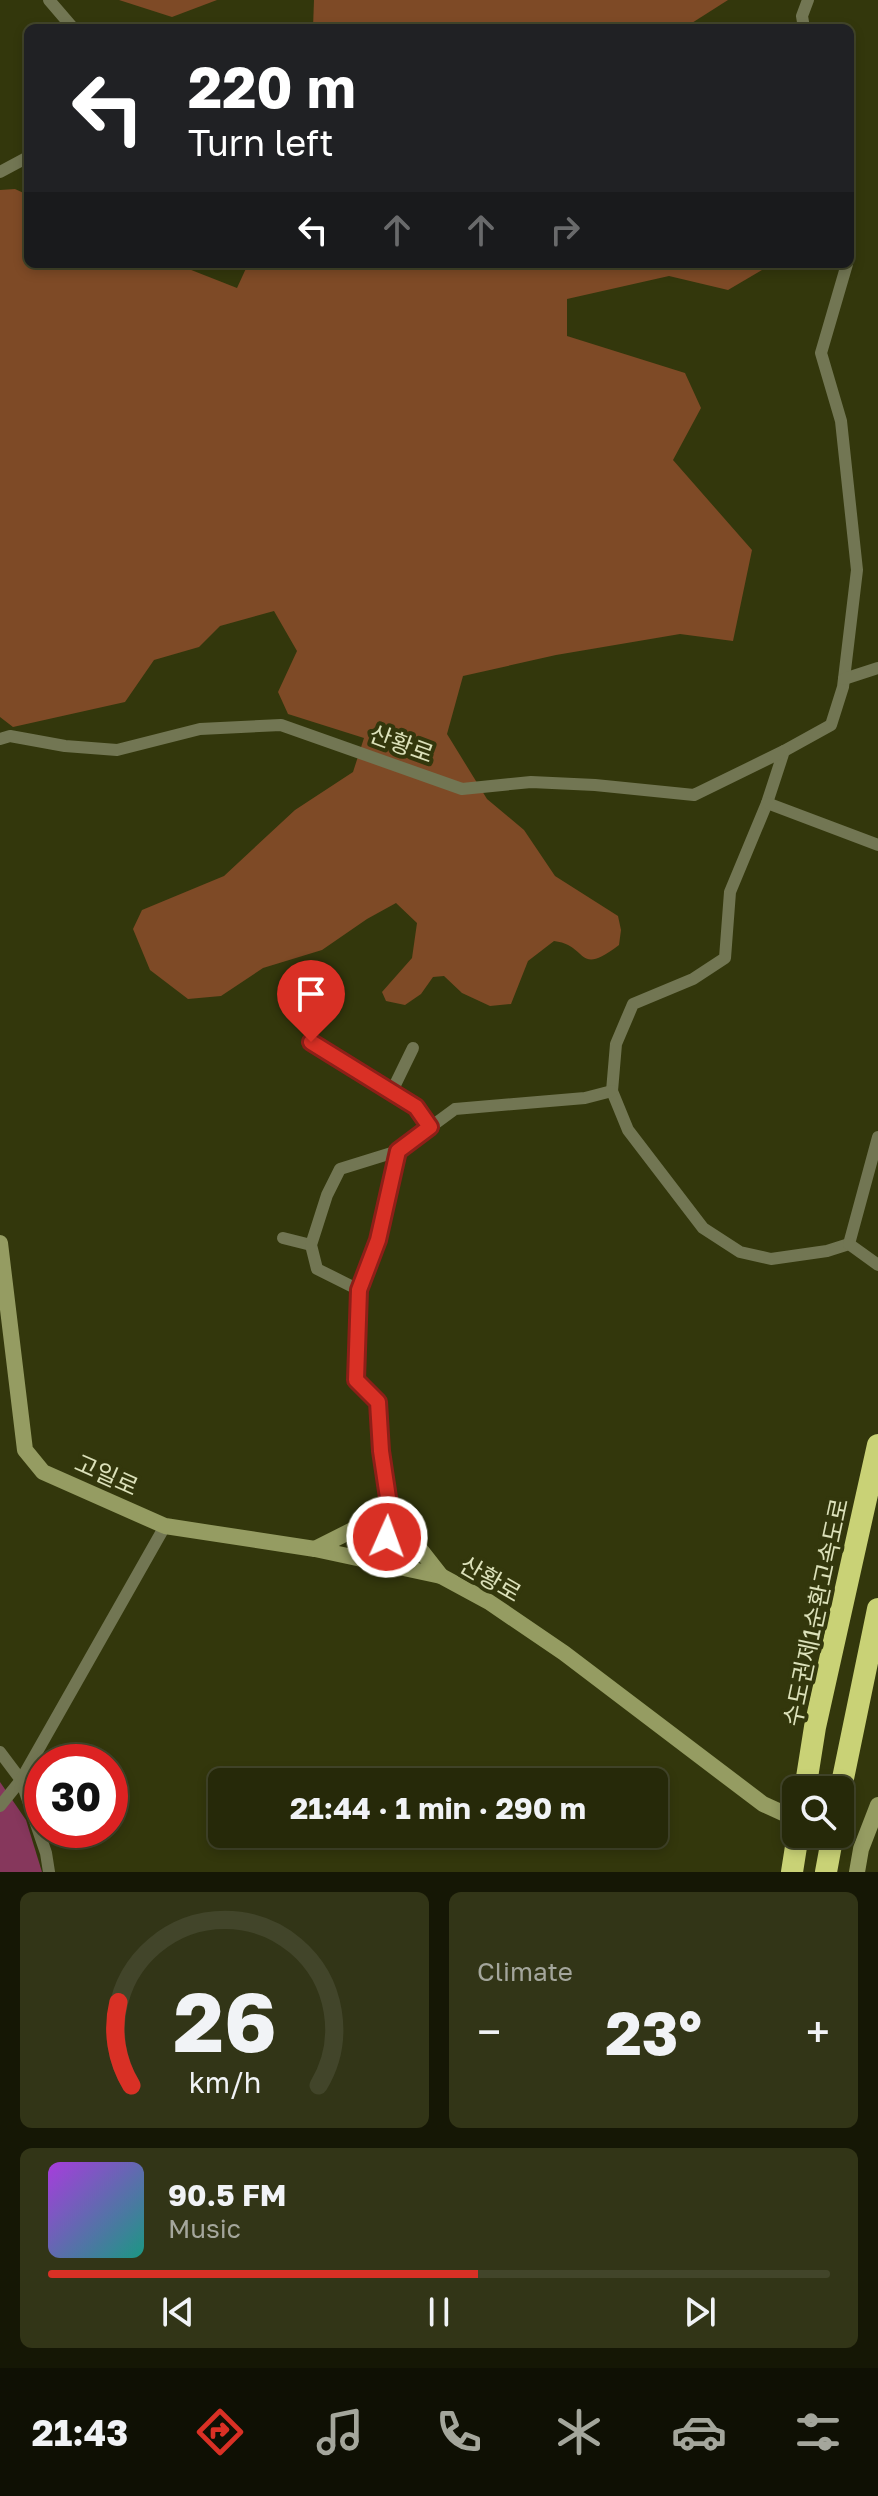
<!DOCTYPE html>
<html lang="en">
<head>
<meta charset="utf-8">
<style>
	:root { --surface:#262909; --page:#323517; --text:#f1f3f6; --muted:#a4a69c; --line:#42452a; --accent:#d93025 }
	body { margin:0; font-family:"Golos Text","Noto Sans KR",sans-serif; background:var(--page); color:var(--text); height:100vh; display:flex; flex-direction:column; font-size:30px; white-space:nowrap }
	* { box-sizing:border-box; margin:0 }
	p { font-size:26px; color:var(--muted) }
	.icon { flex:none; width:44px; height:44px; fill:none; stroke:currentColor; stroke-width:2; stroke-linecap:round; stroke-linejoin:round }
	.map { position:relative; height:1872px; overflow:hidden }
	.sheet { display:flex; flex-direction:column; gap:20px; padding:20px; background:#151705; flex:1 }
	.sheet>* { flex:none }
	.banner { position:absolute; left:24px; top:24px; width:830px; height:244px; border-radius:12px; box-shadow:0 4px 12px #0003,0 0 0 2px var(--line); background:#202124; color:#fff; overflow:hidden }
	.buttons { position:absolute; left:782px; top:1776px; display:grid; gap:16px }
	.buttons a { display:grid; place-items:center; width:72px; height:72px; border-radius:12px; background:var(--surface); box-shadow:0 4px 12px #0003,0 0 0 2px var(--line); font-size:40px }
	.speed { position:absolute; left:24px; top:1744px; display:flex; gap:16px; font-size:40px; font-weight:700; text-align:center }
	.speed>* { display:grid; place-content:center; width:104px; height:104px; border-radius:50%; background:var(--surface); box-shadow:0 4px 12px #0003,0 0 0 2px var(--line); line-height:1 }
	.speed .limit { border:12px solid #d22; background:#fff; color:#111 }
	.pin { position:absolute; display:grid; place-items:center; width:68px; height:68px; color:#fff; margin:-82px -34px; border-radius:50% 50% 50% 0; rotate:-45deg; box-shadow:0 0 8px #0007 }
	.pin .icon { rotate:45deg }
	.me { position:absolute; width:88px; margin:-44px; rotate:2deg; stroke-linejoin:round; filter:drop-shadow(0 0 6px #0008) }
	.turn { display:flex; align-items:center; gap:28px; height:168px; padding:0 32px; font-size:36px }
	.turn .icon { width:104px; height:104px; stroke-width:2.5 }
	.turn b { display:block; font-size:56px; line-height:68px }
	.lanes { display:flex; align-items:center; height:76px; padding:0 32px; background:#0003; justify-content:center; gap:40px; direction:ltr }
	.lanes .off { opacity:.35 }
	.big { font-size:60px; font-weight:700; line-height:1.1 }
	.sheet .card { flex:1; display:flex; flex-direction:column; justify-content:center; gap:12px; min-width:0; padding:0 28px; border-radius:12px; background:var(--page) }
	.sheet .dial { align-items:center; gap:0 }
	.dial svg { height:208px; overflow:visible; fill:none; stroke:var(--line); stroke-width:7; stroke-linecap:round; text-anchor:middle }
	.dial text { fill:var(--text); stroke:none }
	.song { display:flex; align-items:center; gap:24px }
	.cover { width:96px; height:96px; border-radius:12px; background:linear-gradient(135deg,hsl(280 70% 55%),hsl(170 70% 35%)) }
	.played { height:8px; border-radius:4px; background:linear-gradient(90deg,var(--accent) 55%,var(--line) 55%) }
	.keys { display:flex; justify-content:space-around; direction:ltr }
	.heat { display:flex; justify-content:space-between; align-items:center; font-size:44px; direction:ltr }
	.sheet .tiles { flex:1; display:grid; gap:20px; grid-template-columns:1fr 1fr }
	.card:last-child { grid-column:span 2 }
	.trip { position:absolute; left:208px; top:1768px; width:460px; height:80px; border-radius:12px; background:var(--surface); box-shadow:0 4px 12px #0003,0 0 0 2px var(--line); font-weight:700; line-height:80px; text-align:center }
	.tab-bar { display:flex; height:128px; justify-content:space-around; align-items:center; background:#0f1004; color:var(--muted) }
	.tab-bar .icon { width:56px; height:56px }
	.tab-bar .on { color:var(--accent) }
	.tab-bar b { font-size:36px; color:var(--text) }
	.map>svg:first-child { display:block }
	.green { fill:#7e4a26 }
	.water { fill:#86375c }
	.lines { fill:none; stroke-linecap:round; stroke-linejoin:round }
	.street { stroke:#727653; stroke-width:12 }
	.secondary { stroke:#959c62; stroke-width:16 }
	.highway { stroke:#c9d276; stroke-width:22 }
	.route-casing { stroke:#8d1f18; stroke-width:20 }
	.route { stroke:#d93025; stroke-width:14 }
	.labels { text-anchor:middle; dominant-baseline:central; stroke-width:8; stroke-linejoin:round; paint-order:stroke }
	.street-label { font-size:24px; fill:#dce1ba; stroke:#33370c }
</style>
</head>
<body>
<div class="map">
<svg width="878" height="1872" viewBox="0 0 878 1872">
	<rect width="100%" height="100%" fill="#33370c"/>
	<g class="green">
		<polygon points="119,0 217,0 172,17"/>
		<polygon points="314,0 728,0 684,28 313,28"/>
		<path d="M 15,189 L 28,195 L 28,264 L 176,264 L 237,288 L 248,264 L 759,264 L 762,270 L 728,290 L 669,276 L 567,299 L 567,336 L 685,373 L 701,408 L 673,460 L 752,550 L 733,641 L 680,634 L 556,655 L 463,676 L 447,734 L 487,799 L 524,830 L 555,876 L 618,916 L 621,930 L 619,945 C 576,978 589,945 554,941 L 528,961 L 511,1004 L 490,1006 L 462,993 L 444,976 L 433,977 L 421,994 L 405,1005 L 386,1001 L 382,992 L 412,958 L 417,923 L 396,903 L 367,919 L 322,950 L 263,968 L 221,996 L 188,999 L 150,970 L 133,929 L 142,910 L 224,876 L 295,810 L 353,772 L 364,738 L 288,714 L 278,692 L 297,651 L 274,611 L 220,626 L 199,647 L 154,660 L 125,702 L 13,727 L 0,717 L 0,190 Z"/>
	</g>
	<polygon class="water" points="0,1782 26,1820 42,1872 0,1872"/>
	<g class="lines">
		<g class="street">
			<polyline points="49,0 73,28"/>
			<polyline points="804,28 802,16 808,0"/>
			<polyline points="0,172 28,157"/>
			<polyline points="847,264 821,353 841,421 857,570 843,687 831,725 784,751 767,803 730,892 725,958 693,979 633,1004 616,1044 612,1091 628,1130 703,1228 740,1252 771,1259 827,1251 849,1244"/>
			<polyline points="844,679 878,668"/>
			<polyline points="0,739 10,736 65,746 117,750 200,729 281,725 462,789 531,782 595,785 694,795 784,751"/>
			<polyline points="767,803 878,845"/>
			<polyline points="311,1042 416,1107 430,1127"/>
			<polyline points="392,1091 413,1048"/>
			<polyline points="283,1238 311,1245"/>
			<polyline points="849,1244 878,1137"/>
			<polyline points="849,1244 878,1265"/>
			<polyline points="359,1290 317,1269 311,1245 327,1195 340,1169 398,1151"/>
			<polyline points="383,1564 390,1511 381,1451 378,1402 356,1380 359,1290 378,1240 398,1151 455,1109 585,1098 612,1091"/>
			<polyline points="0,1752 21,1780 46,1853 49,1872"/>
			<polyline points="0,1806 21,1780 165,1526"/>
		</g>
		<g class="secondary">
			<polyline points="0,1243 25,1450 43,1472 165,1526 315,1549 441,1576 489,1602 564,1653 763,1804 796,1819"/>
			<polyline points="315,1549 390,1511 441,1576"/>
			<polyline points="857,1872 861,1849 878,1805"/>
		</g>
		<g class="highway">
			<polyline points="805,1790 815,1727 878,1445"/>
			<polyline points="840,1793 878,1609"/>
			<polyline points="792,1872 798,1834"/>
			<polyline points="826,1872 833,1834"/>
		</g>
	</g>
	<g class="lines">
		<g class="route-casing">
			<polyline id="route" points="311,1042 416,1107 430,1127 398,1151 378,1240 359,1290 356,1380 378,1402 381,1451 390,1511 387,1537"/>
		</g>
		<use href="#route" class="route"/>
	</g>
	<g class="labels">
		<g class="street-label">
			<text transform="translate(402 743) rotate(20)">산황로</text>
			<text transform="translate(107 1474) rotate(24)">고일로</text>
			<text transform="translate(491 1578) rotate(30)">산황로</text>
			<text transform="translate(815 1612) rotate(-78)">수도권제1순환고속도로</text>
		</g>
	</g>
</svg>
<div class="buttons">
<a><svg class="icon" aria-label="search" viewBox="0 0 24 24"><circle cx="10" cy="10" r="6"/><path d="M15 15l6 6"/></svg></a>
</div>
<div class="speed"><div class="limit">30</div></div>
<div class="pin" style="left:311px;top:1042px;background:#d93025"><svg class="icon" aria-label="arrive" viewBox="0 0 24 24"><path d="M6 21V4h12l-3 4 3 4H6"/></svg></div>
<svg class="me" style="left:387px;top:1537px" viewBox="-20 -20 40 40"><circle r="17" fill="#d93025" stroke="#fff" stroke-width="3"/><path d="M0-11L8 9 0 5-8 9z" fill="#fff"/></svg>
<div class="trip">21:44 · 1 min · 290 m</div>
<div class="banner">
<div class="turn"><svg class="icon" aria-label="left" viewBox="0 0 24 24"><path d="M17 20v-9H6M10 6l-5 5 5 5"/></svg><div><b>220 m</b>Turn left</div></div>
<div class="lanes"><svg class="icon" aria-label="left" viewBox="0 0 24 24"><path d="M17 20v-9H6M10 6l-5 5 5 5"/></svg><svg class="icon off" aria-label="ahead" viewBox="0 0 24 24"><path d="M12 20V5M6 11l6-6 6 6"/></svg><svg class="icon off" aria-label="ahead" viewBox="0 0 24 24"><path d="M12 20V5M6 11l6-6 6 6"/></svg><svg class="icon off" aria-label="right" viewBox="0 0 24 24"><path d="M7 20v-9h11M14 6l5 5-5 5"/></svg></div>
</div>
</div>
<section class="sheet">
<div class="tiles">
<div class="card dial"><svg viewBox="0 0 100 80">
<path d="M14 69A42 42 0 1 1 86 69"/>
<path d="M14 69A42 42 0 0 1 9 37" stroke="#d93025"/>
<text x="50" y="56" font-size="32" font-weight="700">26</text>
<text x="50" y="72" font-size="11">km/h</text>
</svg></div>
<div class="card"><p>Climate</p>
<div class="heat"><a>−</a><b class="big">23°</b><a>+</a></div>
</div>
<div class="card">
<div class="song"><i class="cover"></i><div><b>90.5 FM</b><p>Music</p></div></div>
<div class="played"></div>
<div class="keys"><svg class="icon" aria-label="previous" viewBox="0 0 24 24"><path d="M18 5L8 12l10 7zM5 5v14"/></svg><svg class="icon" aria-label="pause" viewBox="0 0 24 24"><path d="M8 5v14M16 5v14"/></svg><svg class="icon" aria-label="next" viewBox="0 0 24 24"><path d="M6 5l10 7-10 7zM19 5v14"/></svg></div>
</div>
</div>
</section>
<nav class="tab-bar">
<b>21:43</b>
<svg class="icon on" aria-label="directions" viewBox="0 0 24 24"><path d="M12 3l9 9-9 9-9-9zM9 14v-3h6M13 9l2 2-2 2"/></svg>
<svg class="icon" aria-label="music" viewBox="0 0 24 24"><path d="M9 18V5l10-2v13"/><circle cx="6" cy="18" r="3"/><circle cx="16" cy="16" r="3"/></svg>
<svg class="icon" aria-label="phone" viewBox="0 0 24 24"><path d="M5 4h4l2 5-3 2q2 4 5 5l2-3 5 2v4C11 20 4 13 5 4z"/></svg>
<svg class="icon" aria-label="climate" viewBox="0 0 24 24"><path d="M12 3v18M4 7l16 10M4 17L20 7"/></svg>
<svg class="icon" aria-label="car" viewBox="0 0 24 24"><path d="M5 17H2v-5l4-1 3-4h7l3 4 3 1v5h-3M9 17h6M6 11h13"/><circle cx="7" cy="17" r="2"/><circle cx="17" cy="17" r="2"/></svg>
<svg class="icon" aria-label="filters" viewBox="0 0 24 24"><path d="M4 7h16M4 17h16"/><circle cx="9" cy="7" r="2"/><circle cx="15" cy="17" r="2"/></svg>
</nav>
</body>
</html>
